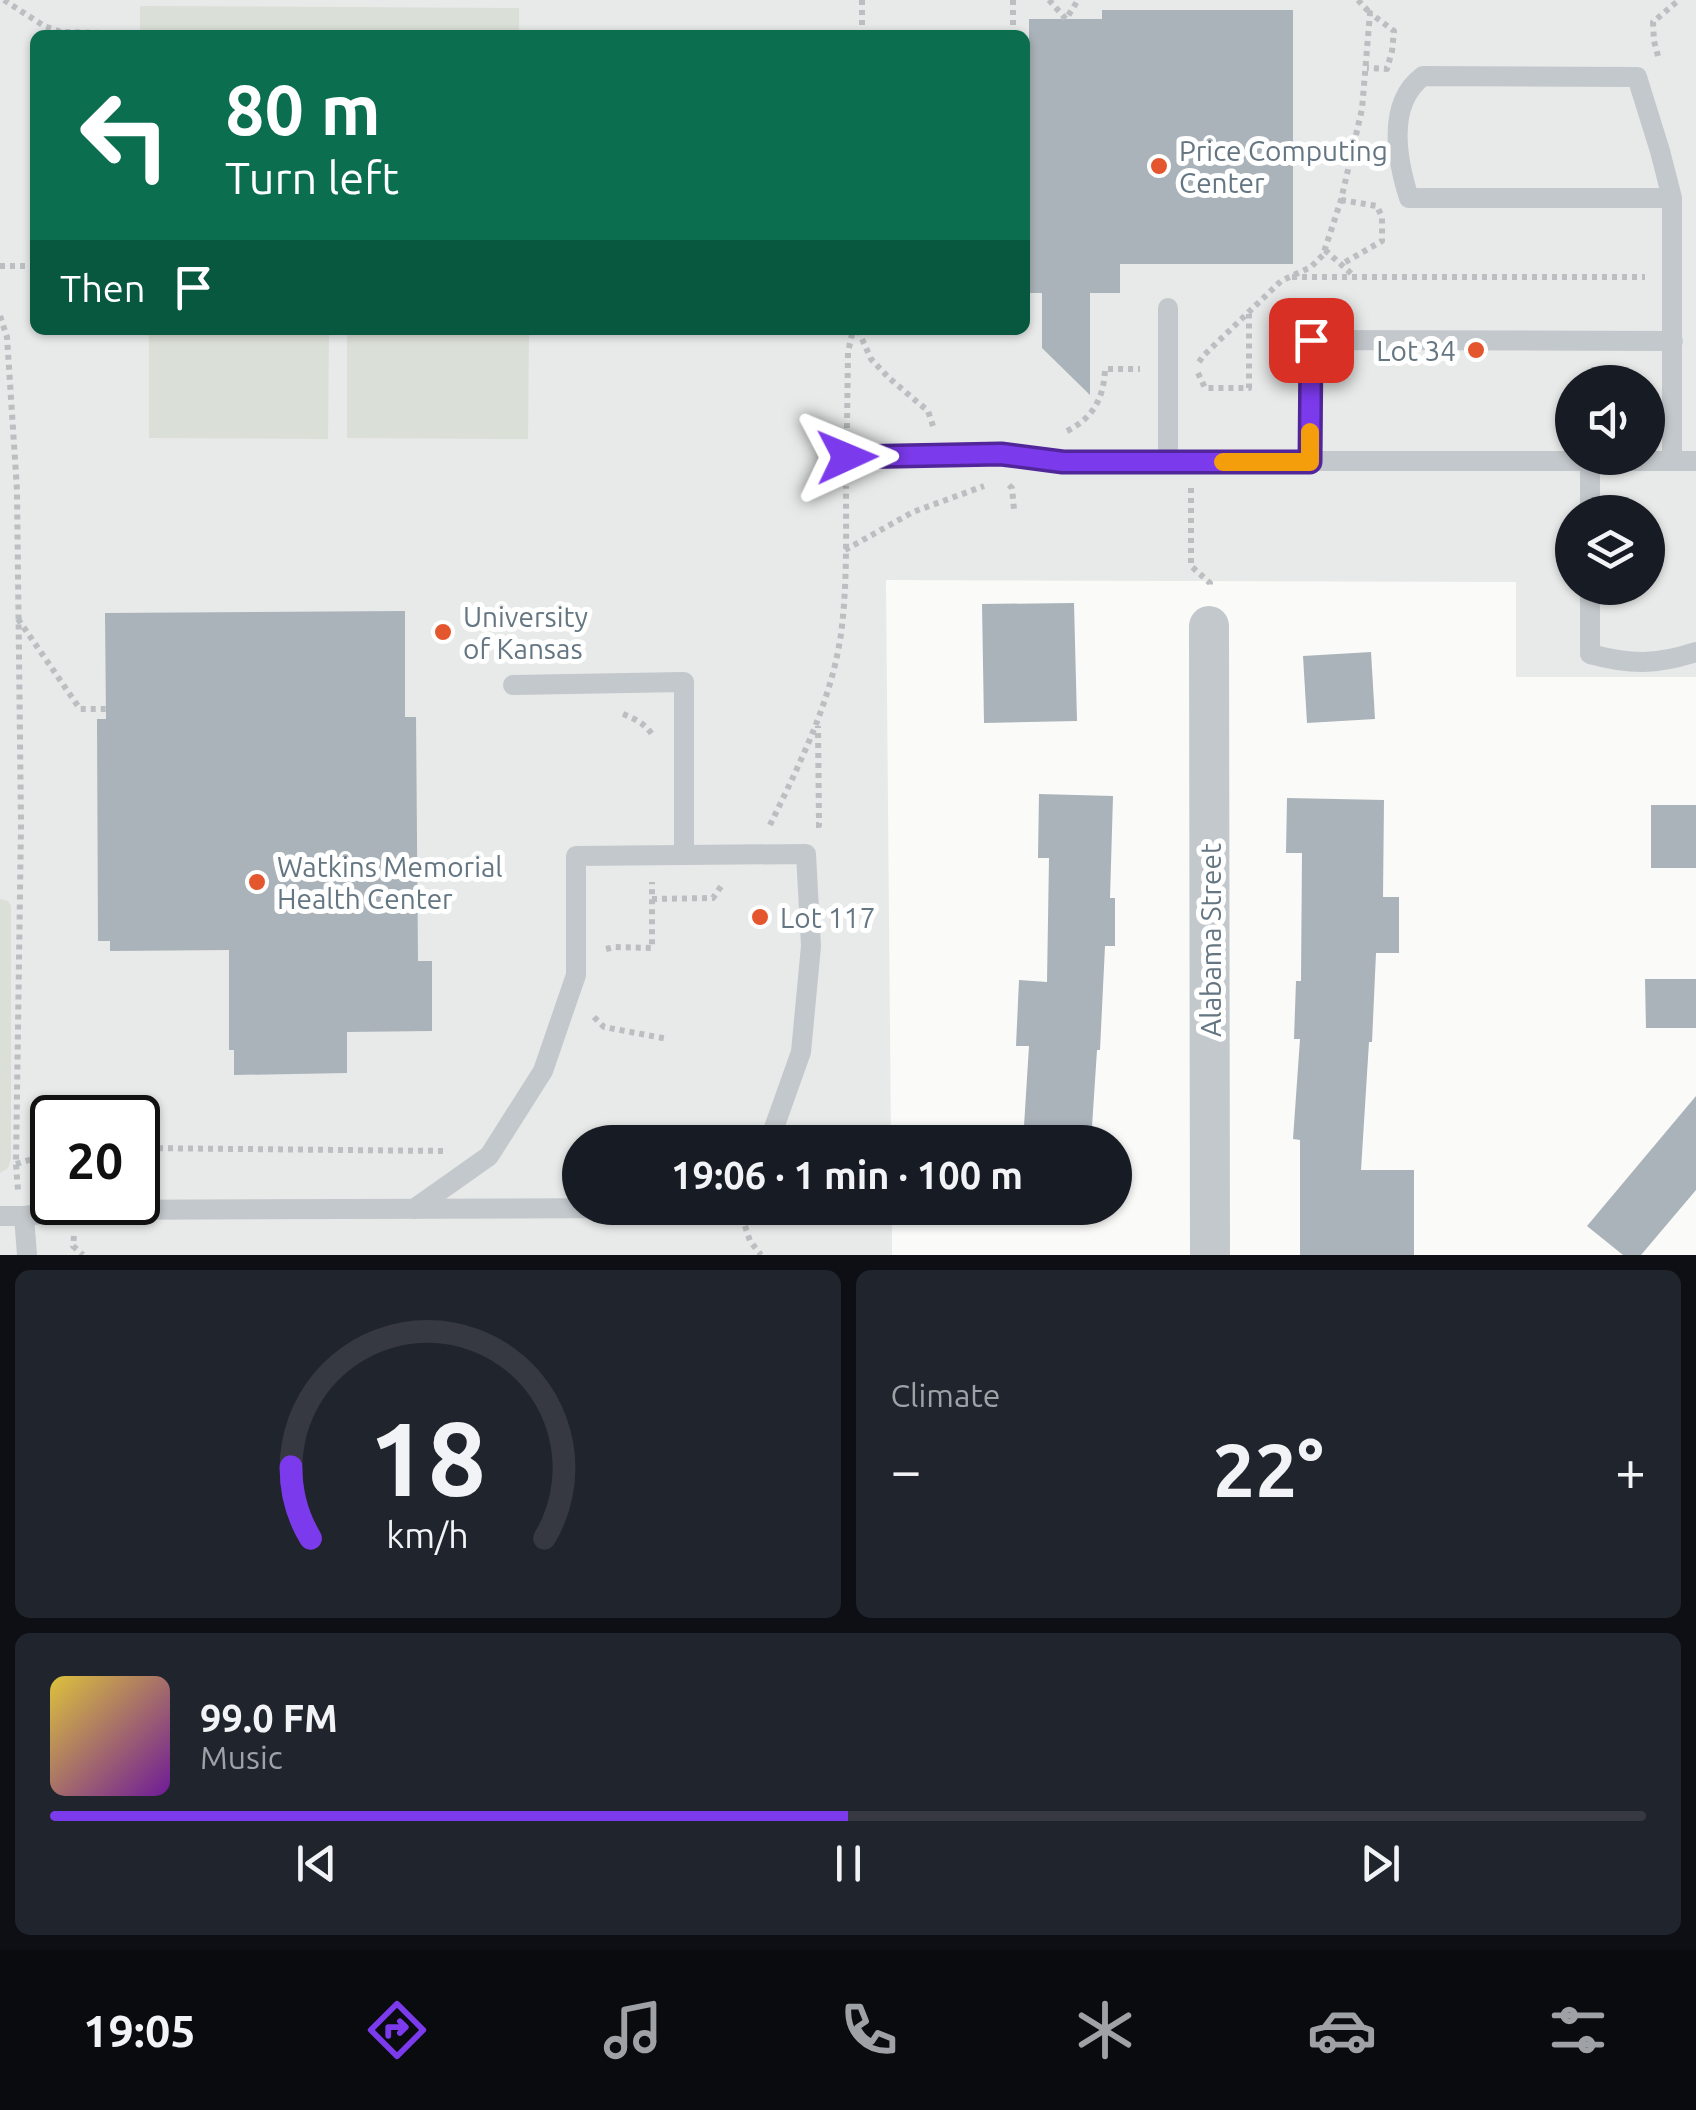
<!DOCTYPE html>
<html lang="en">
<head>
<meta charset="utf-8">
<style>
	:root { --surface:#171b24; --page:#20242c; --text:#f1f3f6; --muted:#9ea1a6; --line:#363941; --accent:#7c3aed }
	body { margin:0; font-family:Ubuntu,sans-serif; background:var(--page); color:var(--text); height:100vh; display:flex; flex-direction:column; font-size:38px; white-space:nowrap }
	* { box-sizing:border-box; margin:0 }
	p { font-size:32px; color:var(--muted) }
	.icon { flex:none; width:55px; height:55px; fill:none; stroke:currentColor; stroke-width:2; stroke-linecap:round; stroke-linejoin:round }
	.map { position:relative; height:1255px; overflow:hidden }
	.sheet { display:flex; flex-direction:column; gap:15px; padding:15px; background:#0d0f14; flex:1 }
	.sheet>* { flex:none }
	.banner { position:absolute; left:30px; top:30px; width:1000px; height:305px; border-radius:15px; box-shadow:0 2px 8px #0004; background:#0b6e4f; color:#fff; overflow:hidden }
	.fabs { position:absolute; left:1555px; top:365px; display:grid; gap:20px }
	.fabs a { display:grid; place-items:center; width:110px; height:110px; border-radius:50%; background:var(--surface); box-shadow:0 2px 8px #0004; font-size:50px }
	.speed { position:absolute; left:30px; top:1095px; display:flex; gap:20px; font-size:50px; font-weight:700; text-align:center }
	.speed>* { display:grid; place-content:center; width:130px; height:130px; border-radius:50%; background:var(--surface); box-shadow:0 2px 8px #0004; line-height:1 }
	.speed .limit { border:5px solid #111; border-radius:15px; background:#fff; color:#111 }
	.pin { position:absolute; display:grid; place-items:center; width:85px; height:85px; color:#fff; margin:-42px; border-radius:20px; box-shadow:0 5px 15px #0006 }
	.me { position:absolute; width:110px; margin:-55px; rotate:89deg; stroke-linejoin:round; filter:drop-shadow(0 0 8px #0008) }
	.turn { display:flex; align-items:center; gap:35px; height:210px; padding:0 30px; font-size:45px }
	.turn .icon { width:130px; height:130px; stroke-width:2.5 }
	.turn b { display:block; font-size:70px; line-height:85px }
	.then { display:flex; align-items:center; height:95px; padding:0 30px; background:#0003; gap:20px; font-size:38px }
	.big { font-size:75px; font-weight:600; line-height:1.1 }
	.sheet .widget { flex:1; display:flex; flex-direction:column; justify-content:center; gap:15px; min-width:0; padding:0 35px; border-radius:15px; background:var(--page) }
	.sheet .dial { align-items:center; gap:0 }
	.dial svg { height:260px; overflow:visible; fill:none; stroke:var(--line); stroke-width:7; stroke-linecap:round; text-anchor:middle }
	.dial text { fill:var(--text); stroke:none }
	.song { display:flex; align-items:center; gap:30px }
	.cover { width:120px; height:120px; border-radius:15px; background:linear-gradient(135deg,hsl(50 70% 55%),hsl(280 70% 35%)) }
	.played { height:10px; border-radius:5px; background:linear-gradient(90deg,var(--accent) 50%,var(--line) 50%) }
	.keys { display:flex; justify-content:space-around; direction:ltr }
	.heat { display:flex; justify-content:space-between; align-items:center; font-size:55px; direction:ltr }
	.sheet .tiles { flex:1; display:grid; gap:15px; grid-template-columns:1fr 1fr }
	.widget:last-child { grid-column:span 2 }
	.trip { position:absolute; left:562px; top:1125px; width:570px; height:100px; border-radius:50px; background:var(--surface); box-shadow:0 2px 8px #0004; font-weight:600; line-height:100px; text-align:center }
	.menu { display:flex; height:160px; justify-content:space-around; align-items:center; background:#090b0e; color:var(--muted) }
	.menu .icon { width:70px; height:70px }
	.menu .active { color:var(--accent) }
	.menu b { font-size:45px; color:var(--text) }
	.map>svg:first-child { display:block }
	.built { fill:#e8e9e9; fill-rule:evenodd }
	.green { fill:#dadfd7 }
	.building { fill:#aab3b9 }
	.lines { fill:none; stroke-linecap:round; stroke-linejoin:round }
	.path { stroke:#bbbfc2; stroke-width:6; stroke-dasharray:5 5; stroke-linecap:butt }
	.service { stroke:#c3c8cc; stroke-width:20 }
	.minor { stroke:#c3c8cc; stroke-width:40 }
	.route-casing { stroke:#51269a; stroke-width:25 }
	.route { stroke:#7c3aed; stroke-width:18 }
	.slow { stroke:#f59e0b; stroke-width:18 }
	.poi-dot { fill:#e4572e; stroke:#fff; stroke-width:4 }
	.labels { text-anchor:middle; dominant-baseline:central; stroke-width:10; stroke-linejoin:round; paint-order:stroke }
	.poi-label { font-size:28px; fill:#657683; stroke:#fff; text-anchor:start }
	.street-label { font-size:28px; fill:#657683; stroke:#fff }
</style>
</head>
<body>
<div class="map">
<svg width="1696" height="1255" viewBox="0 0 1696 1255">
	<rect width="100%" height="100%" fill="#fafaf8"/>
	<path class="built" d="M 0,0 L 1696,0 L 1696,677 L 1516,677 L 1516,582 L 886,580 L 891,1142 L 580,1142 L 580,1208 L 892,1208 L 892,1255 L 0,1255 ZM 35,35 L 1025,35 L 1025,330 L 35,330 ZM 1572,382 L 1648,382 L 1648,458 L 1572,458 ZM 1572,512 L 1648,512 L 1648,588 L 1572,588 ZM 52,1118 L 138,1118 L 138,1202 L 52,1202 Z"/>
	<g class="green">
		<polygon points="140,6 519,8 519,35 140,35"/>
		<polygon points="149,330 329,330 328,439 149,438"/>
		<polygon points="347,330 529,330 528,439 347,438"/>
		<polygon points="0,899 8,901 11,906 11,1158 8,1168 0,1173"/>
	</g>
	<g class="building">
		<polygon points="1102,10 1293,10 1293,264 1120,264 1120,293 1090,293 1090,395 1042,348 1042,293 1025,293 1025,68 1029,68 1029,19 1102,19"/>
		<polygon points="1074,603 1077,721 984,723 982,604"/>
		<polygon points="405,611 405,717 416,717 418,961 432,961 432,1031 347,1032 347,1073 234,1075 234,1050 229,1050 229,950 110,951 110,941 98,941 97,719 106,719 105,613"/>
		<polygon points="1371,652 1375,719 1307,723 1303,656"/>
		<polygon points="1039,794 1113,796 1110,898 1115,898 1115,946 1105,946 1100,1050 1097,1050 1091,1142 1023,1142 1029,1046 1016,1046 1019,980 1047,982 1049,858 1038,858"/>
		<polygon points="1287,798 1384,800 1383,897 1399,897 1399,953 1376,953 1372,1042 1369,1042 1361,1170 1414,1170 1414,1255 1300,1255 1300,1140 1293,1139 1300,1039 1294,1039 1296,981 1301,981 1302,853 1286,853"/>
		<rect x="1651" y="805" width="45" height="63"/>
		<polygon points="1645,979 1696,979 1696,1028 1646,1028"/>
		<polygon points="1696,1096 1696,1190 1641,1255 1623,1255 1587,1226"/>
	</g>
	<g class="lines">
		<g class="path">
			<polyline points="4,0 44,26 61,32 140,34"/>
			<polyline points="1013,0 1013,35"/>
			<polyline points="1049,0 1066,19 1078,0"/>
			<polyline points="1358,0 1370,13"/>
			<polyline points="862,35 862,0"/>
			<polyline points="1658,56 1654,41 1653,22 1679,0"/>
			<polyline points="1341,200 1377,206 1382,217 1382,241 1342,264"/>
			<polyline points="1325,250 1354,276"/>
			<polyline points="0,266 35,266"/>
			<polyline points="1292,277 1645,277"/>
			<polyline points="0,316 7,337 17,490 21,824 16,1164 18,1190"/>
			<polyline points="858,330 871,359 889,378 928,411 933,426"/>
			<polyline points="1199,362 1203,356 1281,281 1311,267 1323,255 1341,200 1362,109 1370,13 1394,31 1392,51 1387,69 1367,68"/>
			<polyline points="1198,373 1205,388 1249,388 1249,314"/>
			<polyline points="847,428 848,352 853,330"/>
			<path d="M 1067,431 C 1093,418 1104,398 1105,369 L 1140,369"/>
			<polyline points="1009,485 1012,488 1014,509"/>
			<polyline points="1191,488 1191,566 1210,583 1210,587"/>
			<polyline points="845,550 913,512 984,486"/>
			<polyline points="18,619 80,709 106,709"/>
			<path d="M 623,714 C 635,719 646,724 653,736"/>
			<path d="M 770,825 C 802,759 837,690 843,616 C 847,573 846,529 846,486"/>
			<polyline points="816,825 819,825 818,726"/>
			<polyline points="652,899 713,898 722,885"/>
			<polyline points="606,949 614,947 652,948 652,882"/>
			<polyline points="594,1017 604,1027 668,1039"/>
			<polyline points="138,1148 446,1151"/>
			<polyline points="16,1164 52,1153"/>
			<polyline points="745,1226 750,1241 761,1255"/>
			<polyline points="74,1236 73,1246 83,1255"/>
		</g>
		<g class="service">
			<path d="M 1672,198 L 1409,198 C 1397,160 1386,104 1423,76 L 1637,77 L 1660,151 L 1672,198 L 1672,461"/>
			<polyline points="1168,308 1168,461"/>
			<polyline points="836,457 1001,454 1063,461 1696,461"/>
			<polyline points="1310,461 1311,340 1673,341"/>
			<polyline points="1590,461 1590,512"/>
			<path d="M 1590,588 L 1590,654 C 1631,665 1656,665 1696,652"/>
			<polyline points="513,685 684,682 684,855"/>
			<polyline points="414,1209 489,1156 543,1071 576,975 576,856 806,854 811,946 801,1052 769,1142"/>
			<polyline points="0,1216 24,1216 76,1210 641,1208"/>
			<polyline points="24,1216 27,1255"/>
		</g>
		<polyline class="minor" points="1209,626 1210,1255"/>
	</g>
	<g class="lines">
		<g class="route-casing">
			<polyline id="route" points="847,457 1001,454 1063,462 1310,462 1311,340"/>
		</g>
		<use href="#route" class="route"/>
		<polyline class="slow" points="1223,462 1310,462 1310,432"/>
	</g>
	<g class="poi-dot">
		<circle cx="1159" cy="166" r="10"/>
		<circle cx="1476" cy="350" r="10"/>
		<circle cx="443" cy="632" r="10"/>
		<circle cx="257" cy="882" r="10"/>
		<circle cx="760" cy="917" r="10"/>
	</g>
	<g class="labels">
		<g class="poi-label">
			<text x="1179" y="150">Price Computing<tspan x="1179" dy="32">Center</tspan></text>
			<text x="1456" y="350" text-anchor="end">Lot 34</text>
			<text x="463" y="616">University<tspan x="463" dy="32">of Kansas</tspan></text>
			<text x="277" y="866">Watkins Memorial<tspan x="277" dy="32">Health Center</tspan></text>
			<text x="780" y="917">Lot 117</text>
		</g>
		<g class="street-label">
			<text transform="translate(1210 940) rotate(-90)">Alabama Street</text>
		</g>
	</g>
</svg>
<div class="fabs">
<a><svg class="icon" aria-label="sound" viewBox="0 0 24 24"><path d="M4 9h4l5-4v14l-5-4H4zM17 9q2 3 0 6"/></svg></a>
<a><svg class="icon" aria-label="layers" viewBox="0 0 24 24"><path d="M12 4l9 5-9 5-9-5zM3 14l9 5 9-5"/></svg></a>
</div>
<div class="speed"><div class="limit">20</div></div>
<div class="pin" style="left:1311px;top:340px;background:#d93025"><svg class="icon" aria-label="arrive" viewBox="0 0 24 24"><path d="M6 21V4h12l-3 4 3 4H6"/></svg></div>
<svg class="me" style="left:847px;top:457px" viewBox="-20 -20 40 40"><path d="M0-17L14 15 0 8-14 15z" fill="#7c3aed" stroke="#fff" stroke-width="4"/></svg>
<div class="trip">19:06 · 1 min · 100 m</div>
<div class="banner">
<div class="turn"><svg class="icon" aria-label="left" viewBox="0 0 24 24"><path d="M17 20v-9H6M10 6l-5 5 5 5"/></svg><div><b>80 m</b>Turn left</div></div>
<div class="then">Then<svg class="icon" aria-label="arrive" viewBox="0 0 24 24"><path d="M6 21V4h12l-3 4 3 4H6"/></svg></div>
</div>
</div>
<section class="sheet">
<div class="tiles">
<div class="widget dial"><svg viewBox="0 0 100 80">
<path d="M14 69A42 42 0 1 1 86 69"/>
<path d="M14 69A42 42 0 0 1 8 47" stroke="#7c3aed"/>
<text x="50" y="56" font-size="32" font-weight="700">18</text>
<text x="50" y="72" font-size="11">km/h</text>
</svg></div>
<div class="widget"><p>Climate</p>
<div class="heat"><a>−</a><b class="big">22°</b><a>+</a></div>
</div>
<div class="widget">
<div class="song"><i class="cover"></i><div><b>99.0 FM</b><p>Music</p></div></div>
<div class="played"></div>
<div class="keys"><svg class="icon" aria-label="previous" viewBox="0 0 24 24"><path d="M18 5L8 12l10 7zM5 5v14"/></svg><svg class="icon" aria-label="pause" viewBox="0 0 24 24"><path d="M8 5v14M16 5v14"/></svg><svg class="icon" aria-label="next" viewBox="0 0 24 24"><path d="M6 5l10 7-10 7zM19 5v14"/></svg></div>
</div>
</div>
</section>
<nav class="menu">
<b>19:05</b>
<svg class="icon active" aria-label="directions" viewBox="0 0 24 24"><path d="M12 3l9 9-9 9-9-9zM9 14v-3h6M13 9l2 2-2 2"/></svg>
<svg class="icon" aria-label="music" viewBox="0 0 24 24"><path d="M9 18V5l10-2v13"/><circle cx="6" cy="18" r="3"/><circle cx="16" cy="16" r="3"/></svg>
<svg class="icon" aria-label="phone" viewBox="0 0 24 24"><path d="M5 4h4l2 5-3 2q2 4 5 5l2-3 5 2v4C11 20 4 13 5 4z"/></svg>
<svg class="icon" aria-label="climate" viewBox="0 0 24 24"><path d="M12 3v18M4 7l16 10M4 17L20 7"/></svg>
<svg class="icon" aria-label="car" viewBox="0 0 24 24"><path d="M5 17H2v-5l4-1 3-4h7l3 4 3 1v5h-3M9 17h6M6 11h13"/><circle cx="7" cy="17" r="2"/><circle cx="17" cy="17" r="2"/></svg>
<svg class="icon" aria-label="filters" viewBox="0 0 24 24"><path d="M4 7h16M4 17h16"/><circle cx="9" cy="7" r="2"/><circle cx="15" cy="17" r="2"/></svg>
</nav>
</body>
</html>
